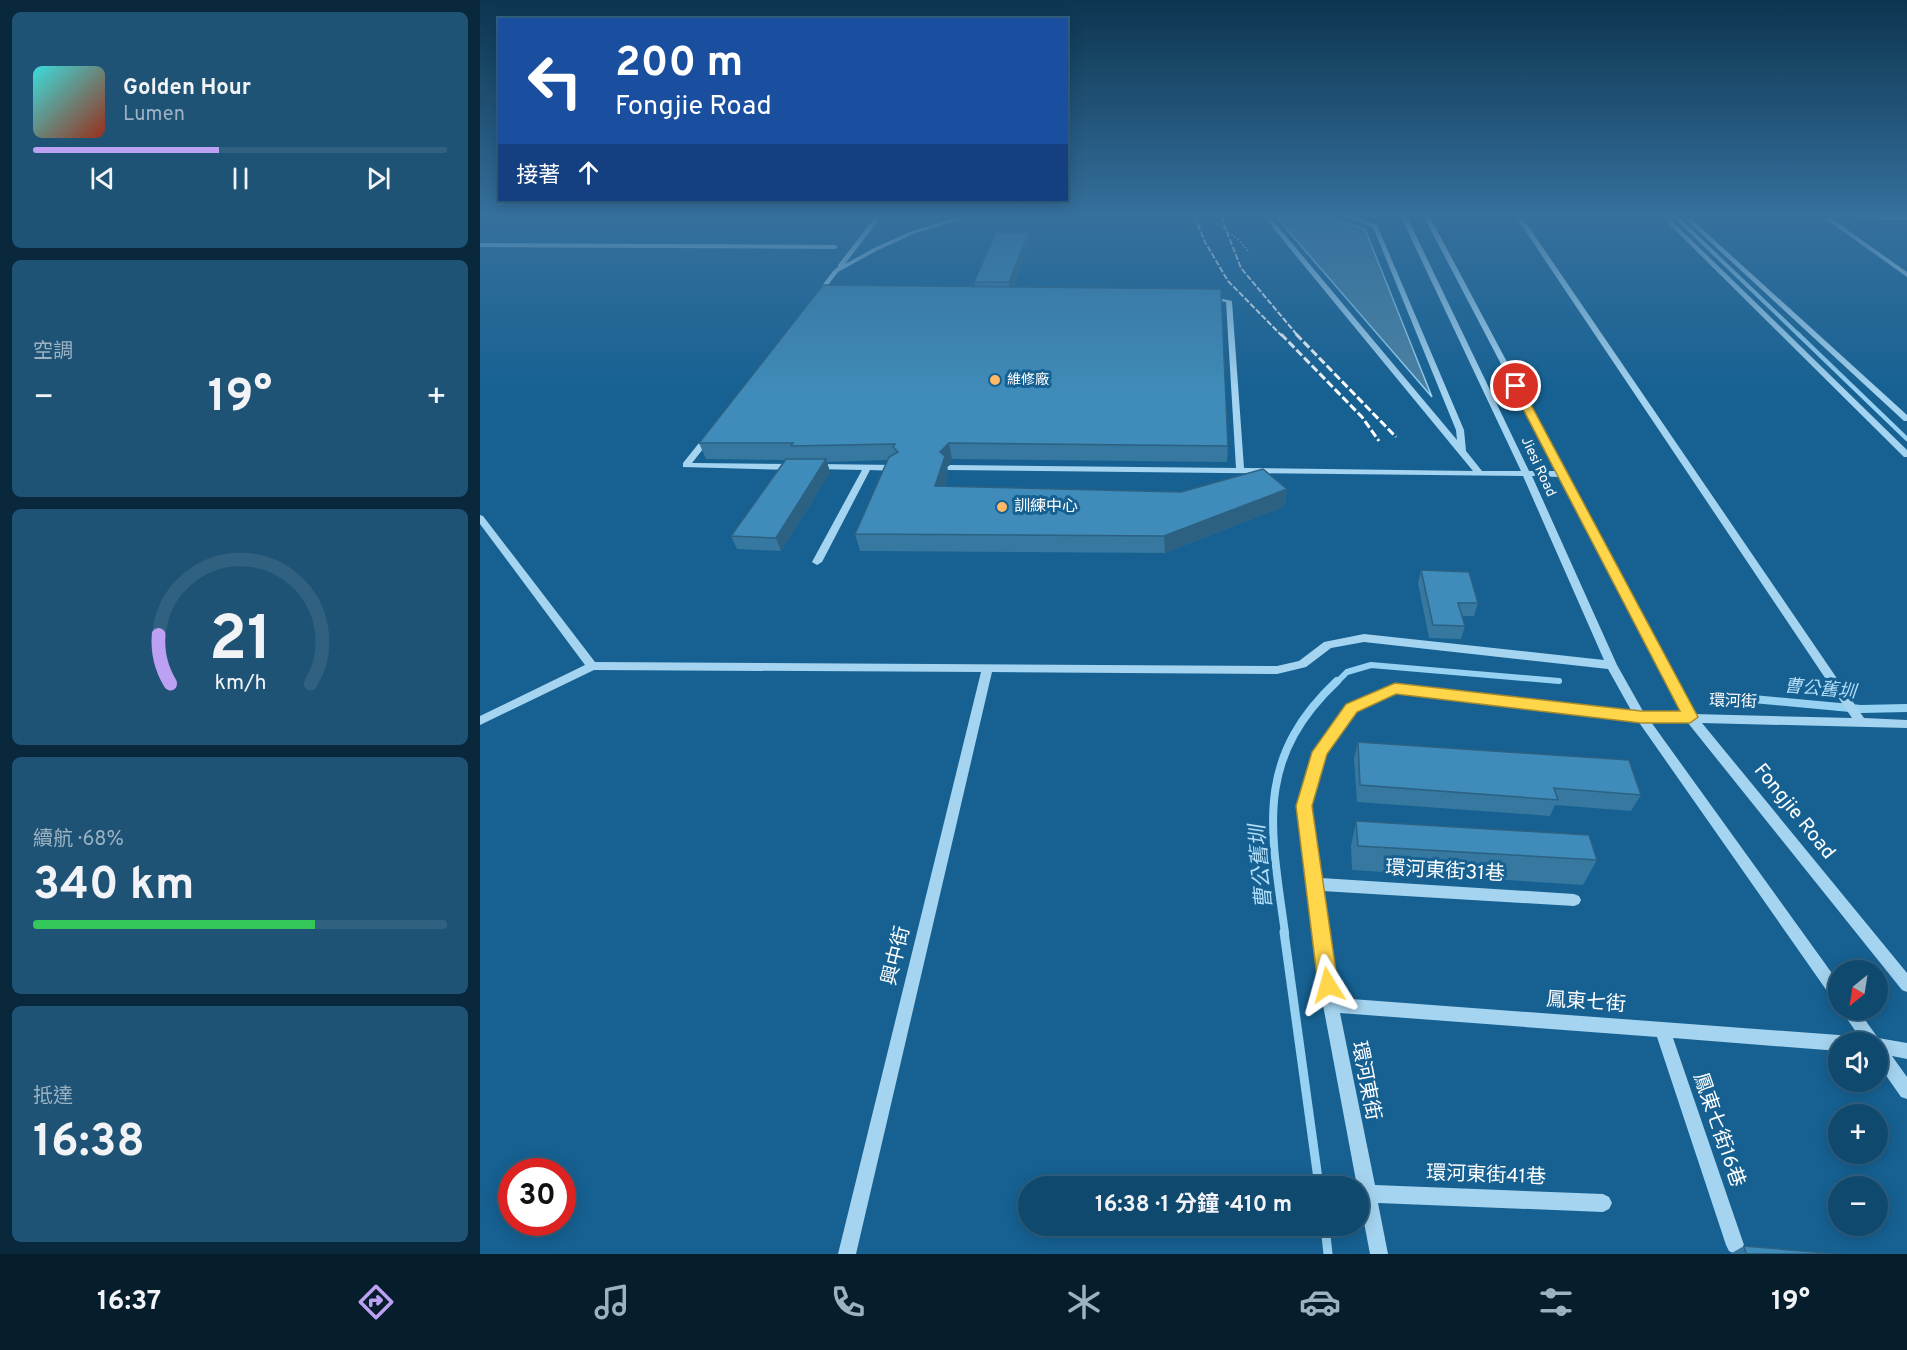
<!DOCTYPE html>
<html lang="zh-TW">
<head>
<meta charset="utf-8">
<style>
	:root { --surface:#10496e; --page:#1e5376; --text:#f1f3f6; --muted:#9cb2c2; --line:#306181; --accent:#bca0f2 }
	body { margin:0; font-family:Overpass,"Noto Sans TC",sans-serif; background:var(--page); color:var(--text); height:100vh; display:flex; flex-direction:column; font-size:22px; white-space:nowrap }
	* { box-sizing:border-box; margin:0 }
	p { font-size:20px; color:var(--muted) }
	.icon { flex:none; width:33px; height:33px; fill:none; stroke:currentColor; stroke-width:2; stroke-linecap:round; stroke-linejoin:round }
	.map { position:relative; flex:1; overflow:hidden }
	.side { display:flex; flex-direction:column; gap:12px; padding:12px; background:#09283c; width:480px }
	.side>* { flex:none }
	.top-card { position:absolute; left:18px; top:18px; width:570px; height:183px; border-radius:0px; box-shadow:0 3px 15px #0003,0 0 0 2px var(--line); background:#1a4fa0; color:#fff; overflow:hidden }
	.needle { width:39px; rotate:210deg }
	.controls { position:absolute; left:1348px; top:960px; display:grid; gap:12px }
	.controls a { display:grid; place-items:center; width:60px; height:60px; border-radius:50%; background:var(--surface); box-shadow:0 3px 15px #0003,0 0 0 2px var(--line); font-size:30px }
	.speed { position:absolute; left:18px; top:1158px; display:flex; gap:12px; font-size:30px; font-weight:700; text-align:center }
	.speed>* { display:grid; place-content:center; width:78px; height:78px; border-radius:50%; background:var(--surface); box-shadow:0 3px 15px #0003,0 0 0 2px var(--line); line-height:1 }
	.speed .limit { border:9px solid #d22; background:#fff; color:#111 }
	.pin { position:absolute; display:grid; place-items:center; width:51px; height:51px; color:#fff; margin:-26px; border:3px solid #fff; border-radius:50%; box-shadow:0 2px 6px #0007 }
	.me { position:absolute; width:66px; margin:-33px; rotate:352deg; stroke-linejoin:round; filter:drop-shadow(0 0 4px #0008) }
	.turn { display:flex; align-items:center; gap:21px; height:126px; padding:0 18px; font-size:27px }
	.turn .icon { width:78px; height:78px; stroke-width:2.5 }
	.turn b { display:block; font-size:42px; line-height:51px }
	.then { display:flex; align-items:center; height:57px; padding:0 18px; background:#0003; gap:12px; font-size:22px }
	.big { font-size:45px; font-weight:700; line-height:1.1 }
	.side .tile { flex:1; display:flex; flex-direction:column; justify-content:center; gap:9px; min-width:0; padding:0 21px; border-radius:9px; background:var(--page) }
	.side .dial { align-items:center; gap:0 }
	.dial svg { height:156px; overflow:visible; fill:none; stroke:var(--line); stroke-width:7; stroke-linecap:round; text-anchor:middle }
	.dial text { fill:var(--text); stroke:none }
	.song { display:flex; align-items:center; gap:18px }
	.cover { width:72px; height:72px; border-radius:9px; background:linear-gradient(135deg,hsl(180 70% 55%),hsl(10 70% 35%)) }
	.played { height:6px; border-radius:3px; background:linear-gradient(90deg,var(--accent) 45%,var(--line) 45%) }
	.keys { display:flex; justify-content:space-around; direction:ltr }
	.heat { display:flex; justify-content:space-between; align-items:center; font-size:33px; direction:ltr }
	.charge { height:9px; border-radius:4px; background:linear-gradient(90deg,#34c759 68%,var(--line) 0) }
	.trip { position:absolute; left:538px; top:1176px; width:351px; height:60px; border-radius:30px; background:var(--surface); box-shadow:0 3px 15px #0003,0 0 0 2px var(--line); font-weight:700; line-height:60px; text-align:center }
	.tabs { display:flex; height:96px; justify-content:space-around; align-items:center; background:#061d2c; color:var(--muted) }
	.tabs .icon { width:42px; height:42px }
	.tabs .selected { color:var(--accent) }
	.tabs b { font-size:27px; color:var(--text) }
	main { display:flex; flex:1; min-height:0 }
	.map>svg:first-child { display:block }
	.water { fill:#4b81a2; stroke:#97d2f3; stroke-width:1.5 }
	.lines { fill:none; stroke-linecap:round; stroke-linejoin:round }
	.stream-far4 { stroke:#97d2f3; stroke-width:4 }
	.stream-far3 { stroke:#97d2f3; stroke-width:4.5 }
	.stream-far2 { stroke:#97d2f3; stroke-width:6 }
	.stream-far1 { stroke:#97d2f3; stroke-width:8 }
	.stream { stroke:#97d2f3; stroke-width:9 }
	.path { stroke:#a5d4f0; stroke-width:2; stroke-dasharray:1.5 2; stroke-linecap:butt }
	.minor { fill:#a5d4f0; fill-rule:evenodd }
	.rail-far1 { stroke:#fff; stroke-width:2; stroke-dasharray:6 2; stroke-linecap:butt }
	.rail { stroke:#fff; stroke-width:3; stroke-dasharray:8 3; stroke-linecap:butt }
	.path-bridge { stroke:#a5d4f0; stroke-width:2; stroke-dasharray:1.5 2; stroke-linecap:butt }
	.wall { fill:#36789f }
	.shaded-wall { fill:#2c6182 }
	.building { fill:#3f8bb9; stroke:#2c6182; stroke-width:1.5 }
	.route { fill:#ffd54a; stroke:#a68a30; stroke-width:1.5 }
	.poi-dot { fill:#ffb864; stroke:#166192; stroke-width:2 }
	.labels { text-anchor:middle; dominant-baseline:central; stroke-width:6; stroke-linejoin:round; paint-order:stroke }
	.far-poi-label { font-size:14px; fill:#fff; stroke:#166192; text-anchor:start }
	.far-street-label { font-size:14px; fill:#fff; stroke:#166192 }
	.poi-label { font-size:16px; fill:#fff; stroke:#166192; text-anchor:start }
	.street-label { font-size:16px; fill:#fff; stroke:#166192 }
	.water-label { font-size:18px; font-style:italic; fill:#b1ddf7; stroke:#166192 }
	.near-street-label { font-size:20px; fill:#fff; stroke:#166192 }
	.near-water-label { font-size:21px; font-style:italic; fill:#b1ddf7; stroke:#166192 }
</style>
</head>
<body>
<main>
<section class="side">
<div class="tile">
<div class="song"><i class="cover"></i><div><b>Golden Hour</b><p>Lumen</p></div></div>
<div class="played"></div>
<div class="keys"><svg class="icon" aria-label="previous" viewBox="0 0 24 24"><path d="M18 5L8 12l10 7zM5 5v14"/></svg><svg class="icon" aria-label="pause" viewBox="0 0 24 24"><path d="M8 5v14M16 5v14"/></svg><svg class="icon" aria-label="next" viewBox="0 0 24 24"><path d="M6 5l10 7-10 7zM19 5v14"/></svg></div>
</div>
<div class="tile"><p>空調</p>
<div class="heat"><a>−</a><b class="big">19°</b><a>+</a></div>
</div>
<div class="tile dial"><svg viewBox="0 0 100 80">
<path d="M14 69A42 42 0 1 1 86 69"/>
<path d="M14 69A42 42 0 0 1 8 44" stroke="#bca0f2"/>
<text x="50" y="56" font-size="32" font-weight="700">21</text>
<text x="50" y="72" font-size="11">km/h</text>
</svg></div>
<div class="tile"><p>續航 · 68%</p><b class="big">340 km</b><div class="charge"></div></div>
<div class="tile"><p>抵達</p><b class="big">16:38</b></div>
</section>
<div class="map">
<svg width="1427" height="1254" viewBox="0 0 1427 1254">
	<rect width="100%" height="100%" fill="#166192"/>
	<polygon class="water" points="796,217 849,217 885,229 952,397"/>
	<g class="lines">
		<polyline class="stream-far4" points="1196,217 1320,336"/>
		<polyline class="stream-far3" points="1318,334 1427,439"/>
		<polyline class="stream-far2" points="856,683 867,672 891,665 1079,681"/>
		<g class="stream-far1">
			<polyline points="1251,697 1381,709 1427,708"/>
			<path d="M 805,933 C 791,830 773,760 857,681"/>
		</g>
		<g class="stream">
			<polyline points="804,932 839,1186"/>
			<polyline points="845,1226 848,1254"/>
		</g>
		<g class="path">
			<polyline points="727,217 743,228"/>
			<polyline points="758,239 769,252"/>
		</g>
		<g class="minor">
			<polygon points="395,217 401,217 365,264 394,248 432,231 480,217 489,217 436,233 398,250 358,272 338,298 334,298 334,296 354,270 358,267 358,265"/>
			<path d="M 784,217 L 790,217 L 977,440 L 976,430 L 893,227 L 866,217 L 874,217 L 897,225 L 984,430 L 986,451 L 1002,471 L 1041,471 L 921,217 L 927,217 L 1049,471 L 1077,471 L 944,217 L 950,217 L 1214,714 L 1372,718 L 1036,217 L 1042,217 L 1384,718 L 1427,720 L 1427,728 L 1222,723 L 1427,973 L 1427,992 L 1422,990 L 1208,723 L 1171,722 L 1359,983 L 1359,1003 L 1354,1001 L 1158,721 L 916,693 L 875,711 L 846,753 L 830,805 L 841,878 L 1094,894 L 1099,896 L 1101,900 L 1099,904 L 1094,906 L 842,891 L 858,998 L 1359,1035 L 1365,1037 L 1367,1042 L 1359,1042 L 1359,1051 L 1193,1038 L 1264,1245 L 1261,1251 L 1255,1254 L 1249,1251 L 1246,1245 L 1177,1037 L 860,1013 L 895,1185 L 1123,1194 L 1129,1197 L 1132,1203 L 1129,1209 L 1123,1212 L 898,1203 L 908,1254 L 890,1254 L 879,1196 L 879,1186 L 877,1186 L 843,1005 L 818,805 L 836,749 L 867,705 L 915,685 L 1152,712 L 1128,669 L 884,642 L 851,648 L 826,667 L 797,674 L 512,672 L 376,1254 L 358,1254 L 501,672 L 114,670 L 0,725 L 0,716 L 105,665 L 0,524 L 0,515 L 3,516 L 115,662 L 797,666 L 819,661 L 844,642 L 884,634 L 1124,660 L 1043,476 L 467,470 L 466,468 L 470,465 L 756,468 L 746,302 L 728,299 L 727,298 L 730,296 L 752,301 L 764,468 L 993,471 ZM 1052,476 L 1079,477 L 1202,714 L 1164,713 L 1137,665 Z"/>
			<polygon points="1182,217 1188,217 1427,450 1427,457 1424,457"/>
			<polygon points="1203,217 1209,217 1427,415 1427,421 1424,421"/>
			<polygon points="1343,217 1349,217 1427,272 1427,277"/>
			<polygon points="1373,217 1427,217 1427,220 1376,219"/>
			<polygon points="0,243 355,245 358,247 355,249 0,247"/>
			<polygon points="227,433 233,433 234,435 212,463 314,464 318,467 314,470 203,467 203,463"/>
			<polygon points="336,464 416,465 420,468 416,471 390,470 342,562 337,565 332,562 382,470 333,469 333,465"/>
			<polygon points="1361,1010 1378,1010 1398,1038 1427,1043 1427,1059 1412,1056 1427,1077 1427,1099 1421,1097 1398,1064 1398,1042 1383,1042"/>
		</g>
		<g class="rail-far1">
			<polyline points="715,217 725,242 748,281 802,336"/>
			<polyline points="741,217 761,268 818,336"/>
		</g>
		<g class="rail">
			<polyline points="801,334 882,417 899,441"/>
			<polyline points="816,334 916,437"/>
		</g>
		<polyline class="path-bridge" points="743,228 758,239"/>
	</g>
	<g class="wall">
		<polygon points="550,243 533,287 748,446 747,462 472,459 467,465 468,473 464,486 701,492 807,489 805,506 685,553 380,551 375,534 408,460 347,462 350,472 301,551 257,549 251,536 306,460 226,459 219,443 495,286 494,282"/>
		<polygon points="941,570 998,603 994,616 982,616 985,626 981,639 949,638 938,583"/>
		<polygon points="878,742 1161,795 1151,811 1075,805 1070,816 877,802 874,758"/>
		<polygon points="876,821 1117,860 1103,885 872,870 871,846"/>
		<polygon points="1264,1246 1357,1254 1250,1254"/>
	</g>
	<g class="shaded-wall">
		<polygon points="549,233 550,243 530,293 529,282"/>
		<polygon points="469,443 472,459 467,465 468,473 459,503 455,486 460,452"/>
		<polygon points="346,459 350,472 301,551 296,538"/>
		<polygon points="807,489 805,506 685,553 684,536"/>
	</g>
	<g class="building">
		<polygon points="516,233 549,233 529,282 494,282"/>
		<polygon points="343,285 741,289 748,446 469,443 460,452 465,456 455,486 701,492 783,469 807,489 684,536 375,534 409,457 418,452 413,447 415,444 311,446 313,443 219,443"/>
		<polygon points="306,459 346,459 296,538 251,536"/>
		<polygon points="941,570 989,572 998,603 978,603 985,626 953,625"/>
		<polygon points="878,742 1149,760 1161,795 1074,788 1078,800 880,785"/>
		<polygon points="876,821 1109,835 1117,860 878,846"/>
		<polygon points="1264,1246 1357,1254 1266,1254"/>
	</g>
	<linearGradient id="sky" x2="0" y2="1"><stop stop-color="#0c3550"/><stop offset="0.55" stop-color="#36709d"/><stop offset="1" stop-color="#36709d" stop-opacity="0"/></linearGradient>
	<rect width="1427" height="393" fill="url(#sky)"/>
	<polygon class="route" points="1036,383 1041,386 1218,717 1210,723 1161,723 916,694 877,712 847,754 832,806 858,985 855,992 848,994 841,992 838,985 816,806 832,752 866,704 915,683 1161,711 1200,711 1031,386"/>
	<g class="poi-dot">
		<circle cx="515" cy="380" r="6"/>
		<circle cx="522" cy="507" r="6"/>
	</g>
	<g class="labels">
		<g class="far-poi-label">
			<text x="527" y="380">維修廠</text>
		</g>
		<g class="far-street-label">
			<text transform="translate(1058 467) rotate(65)">Jiesi Road</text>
		</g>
		<g class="poi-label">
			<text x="534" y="507">訓練中心</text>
		</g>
		<g class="street-label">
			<text transform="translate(1253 702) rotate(2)">環河街</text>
		</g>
		<g class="water-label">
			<text transform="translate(1340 690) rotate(5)">曹公舊圳</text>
		</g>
		<g class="near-street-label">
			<text transform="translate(1314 812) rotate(51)">Fongjie Road</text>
			<text transform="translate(965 872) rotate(3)">環河東街31巷</text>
			<text transform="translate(417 956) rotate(-76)">興中街</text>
			<text transform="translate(1106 1003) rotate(4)">鳳東七街</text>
			<text transform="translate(885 1081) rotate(79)">環河東街</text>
			<text transform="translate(1238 1130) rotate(71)">鳳東七街16巷</text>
			<text transform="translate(1006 1176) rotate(2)">環河東街41巷</text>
		</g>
		<g class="near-water-label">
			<text transform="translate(782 867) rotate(-95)">曹公舊圳</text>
		</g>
	</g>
</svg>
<div class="controls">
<a><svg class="needle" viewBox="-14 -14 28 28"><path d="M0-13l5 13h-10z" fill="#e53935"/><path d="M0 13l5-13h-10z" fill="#9cb2c2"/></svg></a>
<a><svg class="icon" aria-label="sound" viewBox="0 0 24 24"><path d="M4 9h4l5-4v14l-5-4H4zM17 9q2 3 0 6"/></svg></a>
<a>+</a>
<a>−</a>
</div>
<div class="speed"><div class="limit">30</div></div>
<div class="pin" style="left:1036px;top:386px;background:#d93025"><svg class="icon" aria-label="arrive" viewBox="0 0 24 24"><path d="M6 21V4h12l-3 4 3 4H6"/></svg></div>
<svg class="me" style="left:848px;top:985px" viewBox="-20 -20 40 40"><path d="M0-17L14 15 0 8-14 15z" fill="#ffd54a" stroke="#fff" stroke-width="4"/></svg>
<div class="trip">16:38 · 1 分鐘 · 410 m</div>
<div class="top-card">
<div class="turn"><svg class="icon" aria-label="left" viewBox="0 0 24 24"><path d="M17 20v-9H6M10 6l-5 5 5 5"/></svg><div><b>200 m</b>Fongjie Road</div></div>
<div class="then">接著<svg class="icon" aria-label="ahead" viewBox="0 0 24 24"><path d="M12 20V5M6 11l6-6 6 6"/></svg></div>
</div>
</div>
</main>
<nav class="tabs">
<b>16:37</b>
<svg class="icon selected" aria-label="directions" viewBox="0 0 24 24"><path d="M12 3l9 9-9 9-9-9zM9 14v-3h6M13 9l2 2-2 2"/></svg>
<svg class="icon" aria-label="music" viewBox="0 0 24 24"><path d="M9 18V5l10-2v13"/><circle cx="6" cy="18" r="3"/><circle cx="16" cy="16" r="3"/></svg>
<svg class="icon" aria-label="phone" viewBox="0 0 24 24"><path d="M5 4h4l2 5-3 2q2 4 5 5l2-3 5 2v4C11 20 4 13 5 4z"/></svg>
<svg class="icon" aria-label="climate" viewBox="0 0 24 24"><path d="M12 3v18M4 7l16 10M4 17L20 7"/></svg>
<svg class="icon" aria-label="car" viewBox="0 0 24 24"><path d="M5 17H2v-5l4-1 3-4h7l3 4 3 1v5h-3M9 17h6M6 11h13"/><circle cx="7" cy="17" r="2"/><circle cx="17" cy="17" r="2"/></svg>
<svg class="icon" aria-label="filters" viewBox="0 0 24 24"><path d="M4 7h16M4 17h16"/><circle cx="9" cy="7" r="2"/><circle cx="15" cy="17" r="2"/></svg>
<b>19°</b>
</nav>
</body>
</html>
